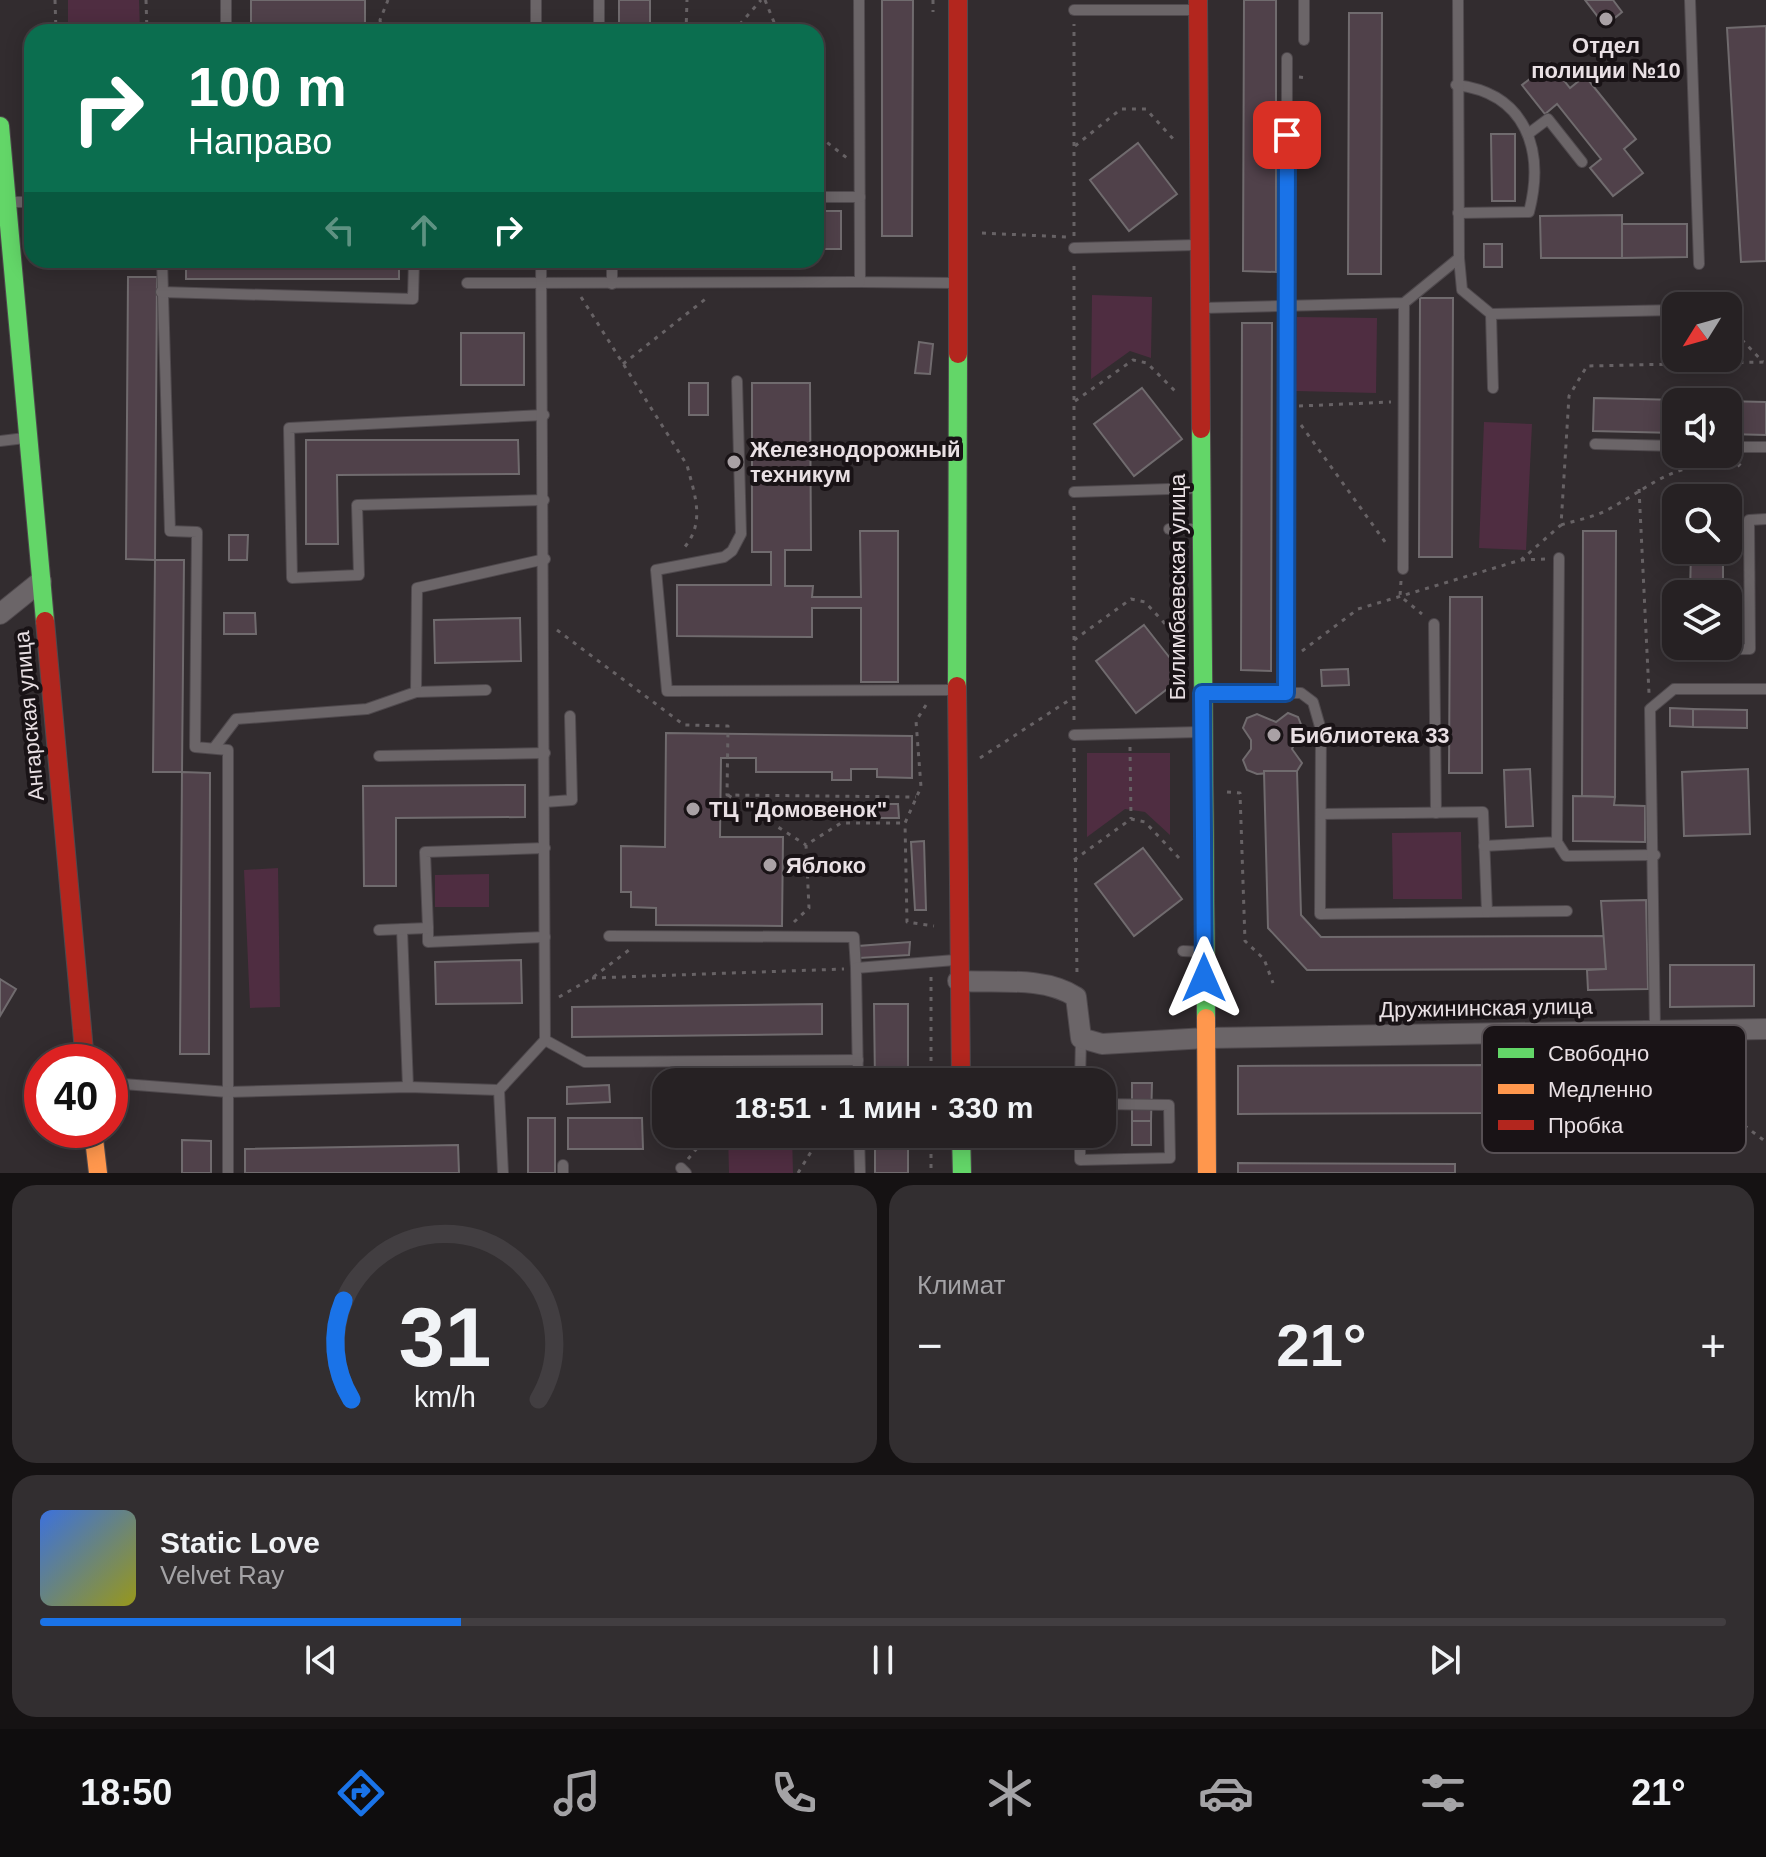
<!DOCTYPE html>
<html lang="ru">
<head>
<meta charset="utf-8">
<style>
	:root { --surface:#262123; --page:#322e30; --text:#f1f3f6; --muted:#a4a3a6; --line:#423e41; --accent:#1a73e8 }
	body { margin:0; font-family:Helvetica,sans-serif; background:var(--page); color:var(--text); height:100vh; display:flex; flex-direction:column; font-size:30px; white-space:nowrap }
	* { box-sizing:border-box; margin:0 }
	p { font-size:26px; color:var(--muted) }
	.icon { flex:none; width:44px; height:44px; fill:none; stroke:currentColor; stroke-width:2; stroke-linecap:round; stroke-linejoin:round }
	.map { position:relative; height:1173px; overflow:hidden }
	.side { display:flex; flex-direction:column; gap:12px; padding:12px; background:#151213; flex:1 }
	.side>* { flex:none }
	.guide { position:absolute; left:24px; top:24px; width:800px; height:244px; border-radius:24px; box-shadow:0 4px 20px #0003,0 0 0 2px var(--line); background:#0b6e4f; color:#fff; overflow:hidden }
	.needle { width:52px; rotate:233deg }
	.controls { position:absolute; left:1662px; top:292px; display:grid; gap:16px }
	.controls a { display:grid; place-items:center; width:80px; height:80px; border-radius:16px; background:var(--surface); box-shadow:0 4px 20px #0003,0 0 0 2px var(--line); font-size:40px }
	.speed { position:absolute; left:24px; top:1044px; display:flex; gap:16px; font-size:40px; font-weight:700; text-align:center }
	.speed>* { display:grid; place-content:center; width:104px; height:104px; border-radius:50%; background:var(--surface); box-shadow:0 4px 20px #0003,0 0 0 2px var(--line); line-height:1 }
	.speed .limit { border:12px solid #d22; background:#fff; color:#111 }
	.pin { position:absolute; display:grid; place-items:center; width:68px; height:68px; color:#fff; margin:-34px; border-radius:16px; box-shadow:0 4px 12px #0006 }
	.me { position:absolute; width:88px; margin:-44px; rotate:0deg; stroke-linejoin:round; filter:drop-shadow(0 0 6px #0008) }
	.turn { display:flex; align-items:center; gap:28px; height:168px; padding:0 32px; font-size:36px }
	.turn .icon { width:104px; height:104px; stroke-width:2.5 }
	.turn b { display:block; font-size:56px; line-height:68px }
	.lanes { display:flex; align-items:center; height:76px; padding:0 32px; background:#0003; justify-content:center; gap:40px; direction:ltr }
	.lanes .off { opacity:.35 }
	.big { font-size:60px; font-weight:600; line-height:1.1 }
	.side .tile { flex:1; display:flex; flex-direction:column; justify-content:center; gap:12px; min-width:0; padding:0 28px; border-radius:24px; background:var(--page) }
	.side .dial { align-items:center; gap:0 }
	.dial svg { height:208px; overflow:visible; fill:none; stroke:var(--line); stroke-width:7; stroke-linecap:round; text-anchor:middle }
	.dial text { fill:var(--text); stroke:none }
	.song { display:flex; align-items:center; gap:24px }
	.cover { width:96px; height:96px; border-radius:12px; background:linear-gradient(135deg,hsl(220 70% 55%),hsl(60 70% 35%)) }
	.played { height:8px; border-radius:4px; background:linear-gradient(90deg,var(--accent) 25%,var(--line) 25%) }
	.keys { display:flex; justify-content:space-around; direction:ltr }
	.heat { display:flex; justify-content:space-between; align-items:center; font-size:44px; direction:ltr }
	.side .tiles { flex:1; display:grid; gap:12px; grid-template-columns:1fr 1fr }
	.tile:last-child { grid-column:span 2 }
	.trip { position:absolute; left:652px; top:1068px; width:464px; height:80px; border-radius:24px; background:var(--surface); box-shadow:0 4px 20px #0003,0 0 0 2px var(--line); font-weight:600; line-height:80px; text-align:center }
	.menu { display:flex; height:128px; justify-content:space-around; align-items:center; background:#0f0d0e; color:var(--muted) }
	.menu .icon { width:56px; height:56px }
	.menu .selected { color:var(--accent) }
	.menu b { font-size:36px; color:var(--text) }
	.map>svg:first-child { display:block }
	.green { fill:#4f2d41 }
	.building { fill:#50414a; stroke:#706b6e; stroke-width:2 }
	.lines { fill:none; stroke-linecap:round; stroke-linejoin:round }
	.lane-casing { stroke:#4f494d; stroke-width:12 }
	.street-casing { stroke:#4f494d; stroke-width:22 }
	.fast-casing { stroke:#4f494d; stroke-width:20 }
	.slow-casing { stroke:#4f494d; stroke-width:20 }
	.jam-casing { stroke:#4f494d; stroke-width:20 }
	.path { stroke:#676265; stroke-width:3; stroke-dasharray:4 6; stroke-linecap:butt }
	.lane { stroke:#6b6568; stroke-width:10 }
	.street { stroke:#6b6568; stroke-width:20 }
	.fast { stroke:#63d668; stroke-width:18 }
	.slow { stroke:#ff974d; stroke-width:18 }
	.jam { stroke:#b3261e; stroke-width:18 }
	.route-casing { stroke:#114b97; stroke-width:20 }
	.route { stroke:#1a73e8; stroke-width:14 }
	.poi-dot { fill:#a9a1a5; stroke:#191316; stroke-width:3 }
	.labels { text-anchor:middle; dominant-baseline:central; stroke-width:8; stroke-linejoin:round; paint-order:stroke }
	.poi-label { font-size:22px; font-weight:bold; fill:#e9e0e4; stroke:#191316; text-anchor:start }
	.street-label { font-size:22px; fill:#e9e0e4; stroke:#191316 }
	.key { fill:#191316; stroke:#575054; stroke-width:2 }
	.key-label { font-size:22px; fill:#e9e0e4 }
</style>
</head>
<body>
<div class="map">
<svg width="1766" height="1173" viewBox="0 0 1766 1173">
	<rect width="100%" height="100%" fill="#322c2f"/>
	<g class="green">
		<polygon points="68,0 139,0 140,32 68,32"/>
		<polygon points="1092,295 1152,297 1151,358 1130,351 1091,379"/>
		<polygon points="1297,317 1377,318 1376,393 1296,391"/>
		<polygon points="1484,422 1532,424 1526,550 1479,548"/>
		<polygon points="1087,753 1170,753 1170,835 1145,812 1125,809 1087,837"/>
		<polygon points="1461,832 1462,899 1393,899 1392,833"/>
		<polygon points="278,868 280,1007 250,1008 244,870"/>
		<polygon points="489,874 489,907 435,907 435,875"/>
		<polygon points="728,1134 792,1134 793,1173 729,1173"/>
	</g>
	<g class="building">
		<rect x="251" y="0" width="114" height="32"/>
		<rect x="619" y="0" width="31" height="32"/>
		<polygon points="882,0 913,0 912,236 882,236"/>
		<polygon points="1244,0 1276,0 1276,272 1243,271"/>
		<polygon points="1585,0 1613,0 1622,12 1605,26"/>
		<polygon points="1349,13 1382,13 1381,274 1348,274"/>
		<polygon points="1766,26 1766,261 1741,262 1727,28"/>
		<polygon points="1550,63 1570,88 1585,76 1636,139 1624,149 1643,173 1613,196 1590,168 1601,159 1557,104 1545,114 1522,85"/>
		<polygon points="1491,134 1515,134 1515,201 1492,201"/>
		<polygon points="1138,143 1177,194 1129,231 1090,180"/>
		<rect x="816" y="211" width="25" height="38"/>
		<polygon points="1622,215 1622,258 1541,258 1540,216"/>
		<polygon points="1622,224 1687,224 1687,257 1622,258"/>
		<rect x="1484" y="244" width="18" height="23"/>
		<rect x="186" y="260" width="213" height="19"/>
		<polygon points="128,277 157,277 155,560 126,559"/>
		<polygon points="1420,298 1453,298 1452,557 1419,557"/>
		<polygon points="1242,323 1272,323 1271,671 1241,670"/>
		<rect x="461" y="333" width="63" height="52"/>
		<polygon points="919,342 933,344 930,374 915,373"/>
		<rect x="689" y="383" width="19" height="32"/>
		<polygon points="752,383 810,383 811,550 785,550 785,586 813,586 812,597 861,597 860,531 898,531 898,682 861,682 861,608 812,608 812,637 677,636 677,585 771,585 771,552 752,552"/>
		<polygon points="1142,388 1182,439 1134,476 1094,424"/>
		<polygon points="1594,398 1766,402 1766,435 1728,434 1728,402 1676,402 1676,433 1593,431"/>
		<polygon points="306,440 518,440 519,474 337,475 338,544 306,544"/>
		<polygon points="1583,531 1616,531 1615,797 1582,796"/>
		<polygon points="229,535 248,535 247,560 229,560"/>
		<polygon points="1691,550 1723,550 1723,594 1690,594"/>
		<polygon points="155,560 184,560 182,772 153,772"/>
		<polygon points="1450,597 1482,597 1482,773 1449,773"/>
		<polygon points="224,613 255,613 256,634 224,634"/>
		<polygon points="520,618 521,661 435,663 434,620"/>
		<polygon points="1144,625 1184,676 1136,713 1096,661"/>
		<polygon points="1348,669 1349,685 1322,686 1321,670"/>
		<polygon points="1670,708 1693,709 1693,727 1670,726"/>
		<polygon points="1693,709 1747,710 1747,728 1693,727"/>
		<polygon points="1288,713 1298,717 1302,727 1292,749 1302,763 1297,771 1257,774 1247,770 1243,760 1251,749 1251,740 1243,728 1247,718 1257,714 1276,722"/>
		<polygon points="666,733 912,736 912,778 877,777 877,769 851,769 851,780 832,780 832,772 756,772 756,758 721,758 720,837 783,837 782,926 656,925 656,908 631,907 631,892 621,892 621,846 665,847"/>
		<polygon points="1530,769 1533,826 1506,827 1504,770"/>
		<polygon points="1748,769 1750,834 1684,836 1682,772"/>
		<polygon points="1264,771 1297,771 1301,915 1321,937 1605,936 1606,969 1307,970 1268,928"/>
		<polygon points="182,772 210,773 209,1054 180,1054"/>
		<polygon points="525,785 525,817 396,818 396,886 364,886 363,786"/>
		<polygon points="1573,796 1615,797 1614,805 1645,806 1645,842 1573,841"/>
		<polygon points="854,804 898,804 899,818 854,818"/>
		<polygon points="924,841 926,910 915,910 911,842"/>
		<polygon points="1143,848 1182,899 1134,936 1095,884"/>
		<polygon points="1646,900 1648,989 1588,990 1587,970 1606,969 1601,901"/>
		<polygon points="910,942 909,955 859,958 858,946"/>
		<polygon points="521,960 522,1003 436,1004 435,962"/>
		<polygon points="1670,965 1754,965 1754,1006 1670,1007"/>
		<polygon points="0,979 16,989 0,1016"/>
		<polygon points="822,1004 822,1034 572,1037 572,1007"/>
		<polygon points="874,1004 908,1004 908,1082 875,1082"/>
		<polygon points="1485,1065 1486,1113 1238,1114 1238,1066"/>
		<polygon points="1132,1083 1152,1083 1151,1121 1132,1121"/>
		<polygon points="609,1085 610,1102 567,1104 567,1087"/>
		<rect x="528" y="1118" width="27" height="55"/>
		<polygon points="568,1118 642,1118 643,1149 568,1149"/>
		<rect x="1132" y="1121" width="19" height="24"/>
		<rect x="875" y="1134" width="33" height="39"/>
		<polygon points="182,1140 211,1141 211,1173 182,1173"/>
		<polygon points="458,1145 459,1173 245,1173 245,1149"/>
		<polygon points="1238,1163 1455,1164 1455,1173 1238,1173"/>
	</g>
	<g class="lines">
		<g class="lane-casing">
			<g id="lane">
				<polyline points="536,0 536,32"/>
				<polyline points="859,0 860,282 956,283"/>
				<polyline points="1304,0 1304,40"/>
				<polyline points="1690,0 1699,264"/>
				<polyline points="1074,10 1196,10"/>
				<polyline points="226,32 226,0"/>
				<polyline points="599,32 599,0"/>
				<path d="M 1456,85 C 1526,93 1545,150 1529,212 L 1458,213"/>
				<polyline points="1528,134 1548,119 1582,162"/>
				<polyline points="816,197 860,197"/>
				<polyline points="10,202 32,202"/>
				<polyline points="1074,248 1196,245"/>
				<polyline points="1459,258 1462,290 1491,314 1493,388"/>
				<polyline points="162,260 170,531 197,532 195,747 228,750 228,1173"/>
				<polyline points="467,283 860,282"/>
				<polyline points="612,284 612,260"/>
				<polyline points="161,292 413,299 414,260"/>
				<polyline points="1202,308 1404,303 1459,258 1458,0"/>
				<polyline points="1491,314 1676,310"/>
				<polyline points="737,381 741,534 732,551 724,557 656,570 667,691 954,690"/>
				<polyline points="544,415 289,428 292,578 359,575 357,505 544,500"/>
				<polyline points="0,441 25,438"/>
				<polyline points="1595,444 1676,446"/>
				<polyline points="1728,447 1766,447"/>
				<polyline points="1074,492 1200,488"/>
				<polyline points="1169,529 1199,529"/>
				<polyline points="1403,569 1404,303"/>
				<polyline points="1434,624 1436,813"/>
				<polyline points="1686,650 1750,649 1749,520 1766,519"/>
				<polyline points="486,690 416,692 417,588 545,559"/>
				<polyline points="1204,693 1301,693 1313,702 1321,730 1320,914 1567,911"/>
				<polyline points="1286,693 1287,58"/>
				<polyline points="1074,735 1200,732"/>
				<polyline points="214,748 236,719 367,709 416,692"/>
				<polyline points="379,756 545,753"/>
				<polyline points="545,802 572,800 570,716"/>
				<polyline points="1321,814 1483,812 1487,912"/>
				<polyline points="1557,842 1566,856 1655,855"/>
				<polyline points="1484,846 1557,842 1559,558"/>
				<polyline points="428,928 428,942 545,937"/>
				<polyline points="402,929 408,1087"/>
				<polyline points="379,930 428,928 425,852 545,848"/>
				<polyline points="609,936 854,937 856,968"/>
				<polyline points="1183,951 1202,952"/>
				<polyline points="1655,1029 1650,709 1674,689 1766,689"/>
				<polyline points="545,1040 585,1062 858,1060"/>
				<polyline points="1571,1065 1579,1032"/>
				<polyline points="858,1082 856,968 955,960"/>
				<polyline points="1080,1082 1081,1038"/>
				<polyline points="110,1083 228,1092 408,1087 499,1090"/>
				<polyline points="859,1134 860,1173"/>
				<polyline points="1080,1134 1080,1160 1170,1158 1169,1105 1102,1104"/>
				<polyline points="563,1165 563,1173"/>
				<polyline points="681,1168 686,1173"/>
				<polyline points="503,1173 499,1090 545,1040 541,260"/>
			</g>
		</g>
		<g class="street-casing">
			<g id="street">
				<polyline points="0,614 41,581"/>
				<path d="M 958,981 C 996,983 1044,976 1076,997 L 1081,1038 L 1102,1044 L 1206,1038 L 1766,1029"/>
			</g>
		</g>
		<g class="fast-casing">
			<g id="fast">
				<polyline points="0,126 45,621"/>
				<polyline points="1201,429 1206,1018"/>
				<polyline points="957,686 958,354"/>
				<polyline points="961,1134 962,1173"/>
			</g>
		</g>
		<g class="slow-casing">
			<g id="slow">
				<polyline points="1206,1018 1207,1173"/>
				<polyline points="93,1130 98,1173"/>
			</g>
		</g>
		<g class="jam-casing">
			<g id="jam">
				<polyline points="1198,0 1201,429"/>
				<polyline points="958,354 958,0"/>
				<polyline points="45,621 85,1062"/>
				<polyline points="957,686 961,1082"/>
			</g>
		</g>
		<g class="path">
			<polyline points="55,0 56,32"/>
			<polyline points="146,0 147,32"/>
			<polyline points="765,0 778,32"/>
			<polyline points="933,0 933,12"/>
			<polyline points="382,32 380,20 388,0"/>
			<polyline points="686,32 687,0"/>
			<polyline points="733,32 761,0"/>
			<polyline points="1299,77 1309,78"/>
			<polyline points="816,127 820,137 847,158"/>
			<polyline points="1075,146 1121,109 1146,109 1175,141"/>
			<polyline points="982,233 1066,237"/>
			<polyline points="1074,236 1074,24"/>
			<path d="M 581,297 L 687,465 C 695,496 706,523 683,549"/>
			<polyline points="1728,325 1763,362"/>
			<polyline points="623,364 708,297"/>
			<polyline points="1075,401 1133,360 1147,363 1178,394"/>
			<polyline points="1299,406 1391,402"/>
			<polyline points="1301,425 1388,546"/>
			<polyline points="1074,480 1074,260"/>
			<polyline points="1639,489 1649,693"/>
			<path d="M 1561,525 C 1577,520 1595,517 1609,509 C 1662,480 1672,461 1737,467 L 1744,460"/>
			<polyline points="1521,560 1546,559"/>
			<polyline points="1401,581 1400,596 1422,614"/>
			<polyline points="557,630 684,725 728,726 727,795 916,797"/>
			<polyline points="1074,640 1131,599 1145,602 1180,640"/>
			<polyline points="1302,651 1358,609 1521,560 1561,525 1569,396 1587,366 1766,362"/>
			<polyline points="926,705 916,721 921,787 905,823 907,922 934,926"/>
			<polyline points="1074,720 1074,504"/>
			<polyline points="1130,747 1131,819"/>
			<polyline points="1074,748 1077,975"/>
			<polyline points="980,758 1074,697"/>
			<polyline points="1227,792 1240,793 1245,941 1264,959 1273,983"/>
			<polyline points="728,795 806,845"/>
			<polyline points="1074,860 1131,819 1145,822 1180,859"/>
			<polyline points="794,922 809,908 806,845 841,823 905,823"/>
			<polyline points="931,977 931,1082"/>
			<polyline points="592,978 844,969"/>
			<polyline points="559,997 592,978 629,950"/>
			<polyline points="1656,1049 1675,1081 1695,1088 1766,1142"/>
			<polyline points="931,1134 931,1173"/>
			<polyline points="688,1159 709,1134"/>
			<polyline points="798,1173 822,1134"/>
		</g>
		<use href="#lane" class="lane"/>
		<use href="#street" class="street"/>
		<use href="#fast" class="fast"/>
		<use href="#slow" class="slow"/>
		<use href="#jam" class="jam"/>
	</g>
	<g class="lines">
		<g class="route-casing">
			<polyline id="route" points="1204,978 1202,693 1286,693 1287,135"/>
		</g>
		<use href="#route" class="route"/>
	</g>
	<g class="poi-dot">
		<circle cx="1606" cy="19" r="8"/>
		<circle cx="734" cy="462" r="8"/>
		<circle cx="1274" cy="735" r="8"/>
		<circle cx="693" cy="809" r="8"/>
		<circle cx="770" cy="865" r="8"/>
	</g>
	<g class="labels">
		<g class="poi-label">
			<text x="1606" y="45" text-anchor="middle">Отдел<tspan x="1606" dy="25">полиции №10</tspan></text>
			<text x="750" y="449">Железнодорожный<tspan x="750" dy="25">техникум</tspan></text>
			<text x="1290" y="735">Библиотека 33</text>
			<text x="709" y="809">ТЦ "Домовенок"</text>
			<text x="786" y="865">Яблоко</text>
		</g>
		<g class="street-label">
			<text transform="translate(1177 587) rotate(-90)">Билимбаевская улица</text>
			<text transform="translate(29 716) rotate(-95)">Ангарская улица</text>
			<text transform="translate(1486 1008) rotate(-1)">Дружининская улица</text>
		</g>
	</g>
	<rect x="1482" y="1025" width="264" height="128" rx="12" class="key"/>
	<rect x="1498" y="1048" width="36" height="10" fill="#63d668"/>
	<rect x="1498" y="1084" width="36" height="10" fill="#ff974d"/>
	<rect x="1498" y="1120" width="36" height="10" fill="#b3261e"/>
	<g class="key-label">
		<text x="1548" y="1061">Свободно</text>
		<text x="1548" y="1097">Медленно</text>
		<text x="1548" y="1133">Пробка</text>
	</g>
</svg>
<div class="controls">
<a><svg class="needle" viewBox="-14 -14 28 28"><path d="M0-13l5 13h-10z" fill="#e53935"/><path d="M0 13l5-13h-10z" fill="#a4a3a6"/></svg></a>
<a><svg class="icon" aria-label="sound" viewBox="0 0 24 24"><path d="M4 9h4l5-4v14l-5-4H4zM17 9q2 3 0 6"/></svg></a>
<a><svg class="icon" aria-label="search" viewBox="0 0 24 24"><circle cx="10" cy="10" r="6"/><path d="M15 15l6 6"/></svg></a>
<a><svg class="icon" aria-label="layers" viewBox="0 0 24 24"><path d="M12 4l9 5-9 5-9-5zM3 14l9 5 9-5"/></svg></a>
</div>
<div class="speed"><div class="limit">40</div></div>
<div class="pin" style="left:1287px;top:135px;background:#d93025"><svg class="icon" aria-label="arrive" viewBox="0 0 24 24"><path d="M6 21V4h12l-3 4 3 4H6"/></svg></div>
<svg class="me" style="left:1204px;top:978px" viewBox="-20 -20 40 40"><path d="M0-17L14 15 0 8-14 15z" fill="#1a73e8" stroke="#fff" stroke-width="4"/></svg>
<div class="trip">18:51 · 1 мин · 330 m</div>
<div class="guide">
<div class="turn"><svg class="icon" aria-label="right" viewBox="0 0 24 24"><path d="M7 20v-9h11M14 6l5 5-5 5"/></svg><div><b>100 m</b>Направо</div></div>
<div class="lanes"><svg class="icon off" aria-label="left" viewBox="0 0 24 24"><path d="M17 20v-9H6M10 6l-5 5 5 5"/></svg><svg class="icon off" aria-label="ahead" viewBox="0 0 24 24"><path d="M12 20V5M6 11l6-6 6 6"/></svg><svg class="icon" aria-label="right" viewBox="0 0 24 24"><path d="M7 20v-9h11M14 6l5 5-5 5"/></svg></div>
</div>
</div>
<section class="side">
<div class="tiles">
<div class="tile dial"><svg viewBox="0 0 100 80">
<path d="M14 69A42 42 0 1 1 86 69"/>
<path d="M14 69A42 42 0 0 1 11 31" stroke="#1a73e8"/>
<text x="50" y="56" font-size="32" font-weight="700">31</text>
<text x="50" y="72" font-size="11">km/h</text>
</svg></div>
<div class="tile"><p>Климат</p>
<div class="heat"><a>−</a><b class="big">21°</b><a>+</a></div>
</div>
<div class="tile">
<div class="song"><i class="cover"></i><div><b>Static Love</b><p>Velvet Ray</p></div></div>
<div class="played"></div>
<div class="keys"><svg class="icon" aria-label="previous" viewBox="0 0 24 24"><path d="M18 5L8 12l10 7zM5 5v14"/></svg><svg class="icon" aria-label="pause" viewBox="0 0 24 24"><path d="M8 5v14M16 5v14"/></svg><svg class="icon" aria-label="next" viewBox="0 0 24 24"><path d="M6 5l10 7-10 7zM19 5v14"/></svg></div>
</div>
</div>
</section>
<nav class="menu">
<b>18:50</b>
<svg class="icon selected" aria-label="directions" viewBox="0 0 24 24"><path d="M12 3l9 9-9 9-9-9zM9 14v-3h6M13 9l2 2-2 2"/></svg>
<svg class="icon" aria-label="music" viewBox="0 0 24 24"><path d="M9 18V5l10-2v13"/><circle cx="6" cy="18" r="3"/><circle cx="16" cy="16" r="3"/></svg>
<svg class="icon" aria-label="phone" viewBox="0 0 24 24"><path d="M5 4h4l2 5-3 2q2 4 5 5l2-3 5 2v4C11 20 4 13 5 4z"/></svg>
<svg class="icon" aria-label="climate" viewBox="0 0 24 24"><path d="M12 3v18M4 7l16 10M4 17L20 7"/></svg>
<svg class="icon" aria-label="car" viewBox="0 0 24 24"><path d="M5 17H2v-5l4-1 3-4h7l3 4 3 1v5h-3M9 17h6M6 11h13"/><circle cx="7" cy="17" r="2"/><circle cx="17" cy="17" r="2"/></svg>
<svg class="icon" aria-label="filters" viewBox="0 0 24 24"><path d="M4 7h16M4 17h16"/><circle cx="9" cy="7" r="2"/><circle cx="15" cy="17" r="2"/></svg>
<b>21°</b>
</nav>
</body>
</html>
